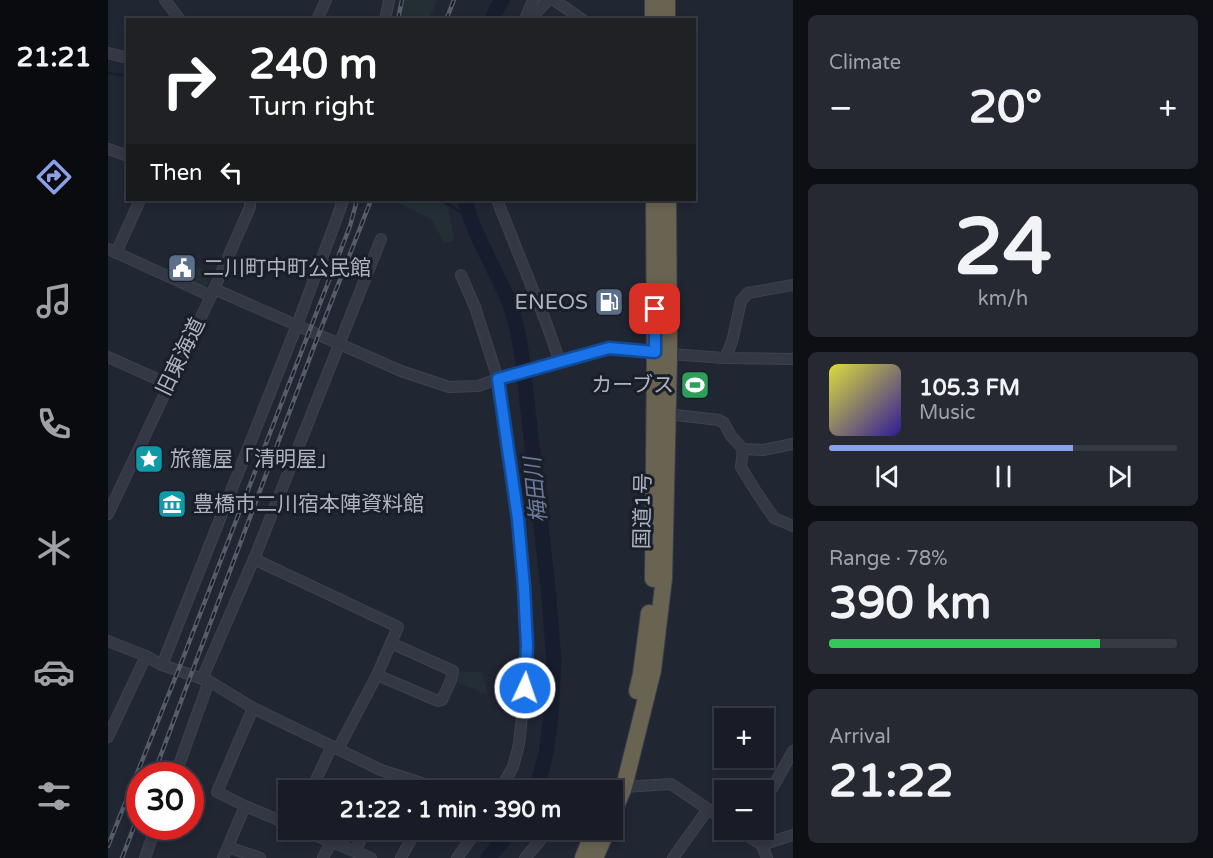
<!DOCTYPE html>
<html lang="en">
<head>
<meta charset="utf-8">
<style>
	:root { --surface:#191c26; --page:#262932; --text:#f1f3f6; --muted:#9fa1a7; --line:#373a43; --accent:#8aa1ea }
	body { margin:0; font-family:"Varela Round","Noto Sans JP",sans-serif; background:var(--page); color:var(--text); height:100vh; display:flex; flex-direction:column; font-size:22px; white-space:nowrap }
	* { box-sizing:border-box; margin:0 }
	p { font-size:20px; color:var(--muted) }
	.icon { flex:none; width:33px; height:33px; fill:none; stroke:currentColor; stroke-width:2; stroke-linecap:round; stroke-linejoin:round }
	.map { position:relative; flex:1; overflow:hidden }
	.details { display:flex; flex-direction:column; gap:15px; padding:15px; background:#0e0f15; width:420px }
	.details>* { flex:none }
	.banner { position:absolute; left:18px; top:18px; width:570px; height:183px; border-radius:0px; box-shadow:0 3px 9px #0003,0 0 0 2px var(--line); background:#202124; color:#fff; overflow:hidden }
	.buttons { position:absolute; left:606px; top:708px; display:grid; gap:12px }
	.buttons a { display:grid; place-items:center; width:60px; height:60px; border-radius:0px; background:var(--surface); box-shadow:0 3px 9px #0003,0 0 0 2px var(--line); font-size:30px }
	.speed { position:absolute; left:18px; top:762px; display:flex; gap:12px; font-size:30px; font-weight:700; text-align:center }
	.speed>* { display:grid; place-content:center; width:78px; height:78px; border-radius:50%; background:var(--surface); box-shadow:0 3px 9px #0003,0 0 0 2px var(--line); line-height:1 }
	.speed .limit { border:9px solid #d22; background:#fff; color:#111 }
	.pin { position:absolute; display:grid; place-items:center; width:51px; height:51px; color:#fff; margin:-26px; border-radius:12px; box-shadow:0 3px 9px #0006 }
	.me { position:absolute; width:66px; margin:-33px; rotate:3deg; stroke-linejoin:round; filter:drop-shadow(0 0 4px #0008) }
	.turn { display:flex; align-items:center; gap:21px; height:126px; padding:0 24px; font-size:27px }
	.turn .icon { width:78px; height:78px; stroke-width:2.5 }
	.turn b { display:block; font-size:42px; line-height:51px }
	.then { display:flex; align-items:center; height:57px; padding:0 24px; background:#0003; gap:12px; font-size:22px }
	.big { font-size:45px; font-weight:700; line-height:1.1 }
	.details .tile { flex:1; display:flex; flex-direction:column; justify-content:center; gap:9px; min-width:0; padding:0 21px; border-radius:9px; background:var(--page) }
	.details .dial { align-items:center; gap:0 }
	.dial b { font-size:78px; line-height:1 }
	.song { display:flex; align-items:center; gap:18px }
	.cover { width:72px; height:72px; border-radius:9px; background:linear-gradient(135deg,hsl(60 70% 55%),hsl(250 70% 35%)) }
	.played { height:6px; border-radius:3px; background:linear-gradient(90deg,var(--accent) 70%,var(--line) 70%) }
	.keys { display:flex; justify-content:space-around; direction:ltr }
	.heat { display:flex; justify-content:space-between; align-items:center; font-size:33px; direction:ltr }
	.charge { height:9px; border-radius:4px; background:linear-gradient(90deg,#34c759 78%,var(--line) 0) }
	.trip { position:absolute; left:170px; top:780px; width:345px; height:60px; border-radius:0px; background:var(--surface); box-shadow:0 3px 9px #0003,0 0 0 2px var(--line); font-weight:700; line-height:60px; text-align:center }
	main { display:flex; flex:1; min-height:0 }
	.tab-bar { display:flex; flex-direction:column; width:108px; justify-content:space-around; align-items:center; background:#0a0b0f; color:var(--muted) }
	.tab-bar .icon { width:42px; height:42px }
	.tab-bar .current { color:var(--accent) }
	.tab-bar b { font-size:27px; color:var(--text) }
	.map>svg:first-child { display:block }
	.green { fill:#232f34 }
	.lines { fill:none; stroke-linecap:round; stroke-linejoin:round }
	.stream { stroke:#161d2e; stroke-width:2 }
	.river { stroke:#161d2e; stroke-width:15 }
	.minor-casing { stroke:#3e424d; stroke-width:12 }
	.highway-casing { stroke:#3c404b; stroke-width:18 }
	.minor { stroke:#343844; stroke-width:10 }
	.highway { stroke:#696352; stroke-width:16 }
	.rail-casing { stroke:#575c6a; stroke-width:4.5 }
	.rail { stroke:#1a1e28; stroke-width:2; stroke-dasharray:7; stroke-linecap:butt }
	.route-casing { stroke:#114b97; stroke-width:15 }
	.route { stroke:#1a73e8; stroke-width:10 }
	.labels { text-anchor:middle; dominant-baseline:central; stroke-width:6; stroke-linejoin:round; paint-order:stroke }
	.poi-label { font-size:21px; fill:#aeb3c0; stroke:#1a1e28; text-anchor:start }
	.street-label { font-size:21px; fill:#aeb3c0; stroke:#1a1e28 }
	.water-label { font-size:22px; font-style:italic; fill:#6b799c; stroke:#1a1e28 }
</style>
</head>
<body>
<main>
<nav class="tab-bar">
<b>21:21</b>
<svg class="icon current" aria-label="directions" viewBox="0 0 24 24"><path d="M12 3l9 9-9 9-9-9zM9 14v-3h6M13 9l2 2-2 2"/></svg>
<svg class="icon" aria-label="music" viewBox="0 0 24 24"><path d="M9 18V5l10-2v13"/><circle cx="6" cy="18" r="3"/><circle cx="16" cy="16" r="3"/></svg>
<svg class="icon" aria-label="phone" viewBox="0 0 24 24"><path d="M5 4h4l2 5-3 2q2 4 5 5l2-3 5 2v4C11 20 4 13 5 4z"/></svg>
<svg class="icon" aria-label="climate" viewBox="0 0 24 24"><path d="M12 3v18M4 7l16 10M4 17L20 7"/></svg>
<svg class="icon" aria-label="car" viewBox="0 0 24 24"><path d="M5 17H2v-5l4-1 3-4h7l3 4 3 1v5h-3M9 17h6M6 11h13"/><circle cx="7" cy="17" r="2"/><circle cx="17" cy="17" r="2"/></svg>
<svg class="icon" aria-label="filters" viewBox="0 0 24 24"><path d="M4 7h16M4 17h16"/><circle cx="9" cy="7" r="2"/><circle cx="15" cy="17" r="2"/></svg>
</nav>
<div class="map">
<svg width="685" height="858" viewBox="0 0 685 858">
	<rect width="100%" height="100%" fill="#212633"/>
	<g class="green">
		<polygon points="297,0 329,0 321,19 293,19"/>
		<polygon points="288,200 333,200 341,210 346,241 336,243 324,220 287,201"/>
		<polygon points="83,264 104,273 98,288 76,278"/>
		<polygon points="345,671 374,672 380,695 343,680"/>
	</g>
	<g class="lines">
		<g class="stream">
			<polyline points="0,73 20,76"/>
			<polyline points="334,200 361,218"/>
		</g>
		<g class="river">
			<polyline points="384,20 387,12 394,0"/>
			<path d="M 357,200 C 366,236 387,268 401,302 C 411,328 414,357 417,384 L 440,588 L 446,661 L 443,715 L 438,754 L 428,790"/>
			<polyline points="380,858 404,830"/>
		</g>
		<g class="minor-casing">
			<g id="minor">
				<polyline points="57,0 72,20"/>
				<polyline points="446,0 475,20"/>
				<polyline points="417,19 425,0"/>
				<polyline points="209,20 218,0"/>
				<polyline points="277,20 281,0"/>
				<polyline points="421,20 440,0"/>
				<polyline points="0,53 20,58"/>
				<polyline points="0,149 20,156"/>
				<polyline points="389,200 439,325 452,362"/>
				<polyline points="0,249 103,296"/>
				<polyline points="8,253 32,200"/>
				<polyline points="353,275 367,307 390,379 409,519 416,587 419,646 417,688 411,744 405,767 392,790"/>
				<polyline points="106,289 293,371 341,387 370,386 390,379 501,348 561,354 617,358 685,359"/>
				<polyline points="0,357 60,384"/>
				<polyline points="617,358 624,342 633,301 640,293 685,285"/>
				<polyline points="559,414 611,420 616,423 623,436 635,449 655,450 685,444"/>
				<polyline points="635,449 633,467 647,490 666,518 685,526"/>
				<polyline points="0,514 103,296 142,207 142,200"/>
				<polyline points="146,559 290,627 269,675 230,749"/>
				<polyline points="0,641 38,656 54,665 101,681 145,708 273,770 336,790"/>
				<polyline points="54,665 189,325 230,215 235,200"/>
				<polyline points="269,675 330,701 334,700 343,680 345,671 283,643"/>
				<polyline points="94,679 146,559 273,239"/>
				<polyline points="145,708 109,792 137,806 180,824"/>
				<polyline points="0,737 38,656"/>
				<polyline points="67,776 101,681"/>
				<polyline points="516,787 563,784 616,820"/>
				<polyline points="203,790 224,746"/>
				<polyline points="483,790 504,787"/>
				<polyline points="636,790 638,789 656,790 665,787 685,751"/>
				<polyline points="194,830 263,858"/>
				<polyline points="630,830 654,845 685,835"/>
				<polyline points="654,845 659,858"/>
				<polyline points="120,847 152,858"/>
				<polyline points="247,852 257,830"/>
				<polyline points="37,858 48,826"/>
				<polyline points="115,858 137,806"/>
				<polyline points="215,858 223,842"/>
				<polyline points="293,858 308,830"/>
				<polyline points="349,858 369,830"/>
				<polyline points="417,858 441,830"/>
				<polyline points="565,858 600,809"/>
			</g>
		</g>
		<g class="highway-casing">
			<g id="highway">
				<polyline points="545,0 545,20"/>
				<polyline points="559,20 559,0"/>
				<polyline points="545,579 547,352 546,200"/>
				<polyline points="529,691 533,674 541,613"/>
				<polyline points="504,816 516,787 545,670 556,578 561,354 560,200"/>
				<polyline points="475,858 486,830"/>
				<polyline points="487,858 499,830"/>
			</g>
		</g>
		<use href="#minor" class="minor"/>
		<use href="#highway" class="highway"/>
		<g class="rail-casing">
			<g id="rail">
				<polyline points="290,20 294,0"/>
				<polyline points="338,20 346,0"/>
				<polyline points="45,776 207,344 263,200"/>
				<polyline points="0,846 70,671 242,226 249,200"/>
				<polyline points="14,858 32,811"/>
			</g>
		</g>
		<use href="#rail" class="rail"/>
	</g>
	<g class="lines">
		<g class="route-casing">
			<polyline id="route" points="417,688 419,646 416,587 410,519 390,379 501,348 547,352 547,309"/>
		</g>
		<use href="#route" class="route"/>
	</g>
	<defs>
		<g id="civic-square" transform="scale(1.5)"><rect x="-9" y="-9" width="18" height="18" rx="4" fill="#5c6f8a" stroke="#1a1e28"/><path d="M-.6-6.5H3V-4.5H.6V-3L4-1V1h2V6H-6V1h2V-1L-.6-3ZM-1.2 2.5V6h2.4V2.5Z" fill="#fff"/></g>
		<g id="fuel-square" transform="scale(1.5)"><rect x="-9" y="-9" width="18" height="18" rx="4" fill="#5c6f8a" stroke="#1a1e28"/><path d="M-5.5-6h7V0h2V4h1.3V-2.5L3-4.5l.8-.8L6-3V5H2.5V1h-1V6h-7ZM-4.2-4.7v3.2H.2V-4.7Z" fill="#fff"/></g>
		<g id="stadium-square" transform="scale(1.5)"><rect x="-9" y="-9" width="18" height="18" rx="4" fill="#2e9e5b" stroke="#1a1e28"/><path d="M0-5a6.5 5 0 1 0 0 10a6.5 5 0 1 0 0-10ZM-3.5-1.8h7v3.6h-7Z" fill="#fff"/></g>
		<g id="sight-square" transform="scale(1.5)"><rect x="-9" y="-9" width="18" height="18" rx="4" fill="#0f9aa8" stroke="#1a1e28"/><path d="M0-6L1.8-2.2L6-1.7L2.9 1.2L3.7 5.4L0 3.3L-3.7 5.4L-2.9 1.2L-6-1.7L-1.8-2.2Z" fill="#fff"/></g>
		<g id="museum-square" transform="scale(1.5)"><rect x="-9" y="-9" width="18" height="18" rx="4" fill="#0f9aa8" stroke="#1a1e28"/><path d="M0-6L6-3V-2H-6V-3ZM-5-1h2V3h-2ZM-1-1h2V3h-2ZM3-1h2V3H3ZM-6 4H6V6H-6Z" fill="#fff"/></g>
	</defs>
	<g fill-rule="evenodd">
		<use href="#civic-square" x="74" y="268"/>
		<use href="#fuel-square" x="501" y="302"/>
		<use href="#stadium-square" x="587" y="385"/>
		<use href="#sight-square" x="41" y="459"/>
		<use href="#museum-square" x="64" y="504"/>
	</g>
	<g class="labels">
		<g class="poi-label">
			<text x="95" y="268">二川町中町公民館</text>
			<text x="480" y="302" text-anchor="end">ENEOS</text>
			<text x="566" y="385" text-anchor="end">カーブス</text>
			<text x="62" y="459">旅籠屋「清明屋」</text>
			<text x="85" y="504">豊橋市二川宿本陣資料館</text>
		</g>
		<g class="street-label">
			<text transform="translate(73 357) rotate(-64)">旧東海道</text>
			<text transform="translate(535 511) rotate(-89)">国道1号</text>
		</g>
		<g class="water-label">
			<text transform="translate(428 490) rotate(-96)">梅田川</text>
		</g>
	</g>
</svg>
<div class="buttons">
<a>+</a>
<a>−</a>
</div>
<div class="speed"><div class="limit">30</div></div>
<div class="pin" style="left:547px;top:309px;background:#d93025"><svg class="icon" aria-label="arrive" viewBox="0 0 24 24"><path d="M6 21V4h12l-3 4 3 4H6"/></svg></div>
<svg class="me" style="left:417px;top:688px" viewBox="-20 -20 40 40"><circle r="17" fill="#1a73e8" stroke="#fff" stroke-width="3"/><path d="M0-11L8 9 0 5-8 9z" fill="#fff"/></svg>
<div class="trip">21:22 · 1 min · 390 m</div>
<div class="banner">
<div class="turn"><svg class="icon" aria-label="right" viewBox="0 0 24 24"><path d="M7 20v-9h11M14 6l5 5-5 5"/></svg><div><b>240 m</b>Turn right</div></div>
<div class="then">Then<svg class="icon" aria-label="left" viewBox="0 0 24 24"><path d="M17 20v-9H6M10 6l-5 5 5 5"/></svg></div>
</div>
</div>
<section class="details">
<div class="tile"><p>Climate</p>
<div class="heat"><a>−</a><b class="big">20°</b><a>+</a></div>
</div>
<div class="tile dial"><b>24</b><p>km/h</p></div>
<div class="tile">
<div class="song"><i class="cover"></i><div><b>105.3 FM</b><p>Music</p></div></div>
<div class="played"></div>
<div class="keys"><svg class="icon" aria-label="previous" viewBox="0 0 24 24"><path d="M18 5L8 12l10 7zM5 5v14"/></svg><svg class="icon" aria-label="pause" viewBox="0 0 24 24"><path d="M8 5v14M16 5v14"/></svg><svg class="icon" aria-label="next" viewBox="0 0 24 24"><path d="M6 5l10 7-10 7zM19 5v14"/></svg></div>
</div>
<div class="tile"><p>Range · 78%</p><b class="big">390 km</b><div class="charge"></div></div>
<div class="tile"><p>Arrival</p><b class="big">21:22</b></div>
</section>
</main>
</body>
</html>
